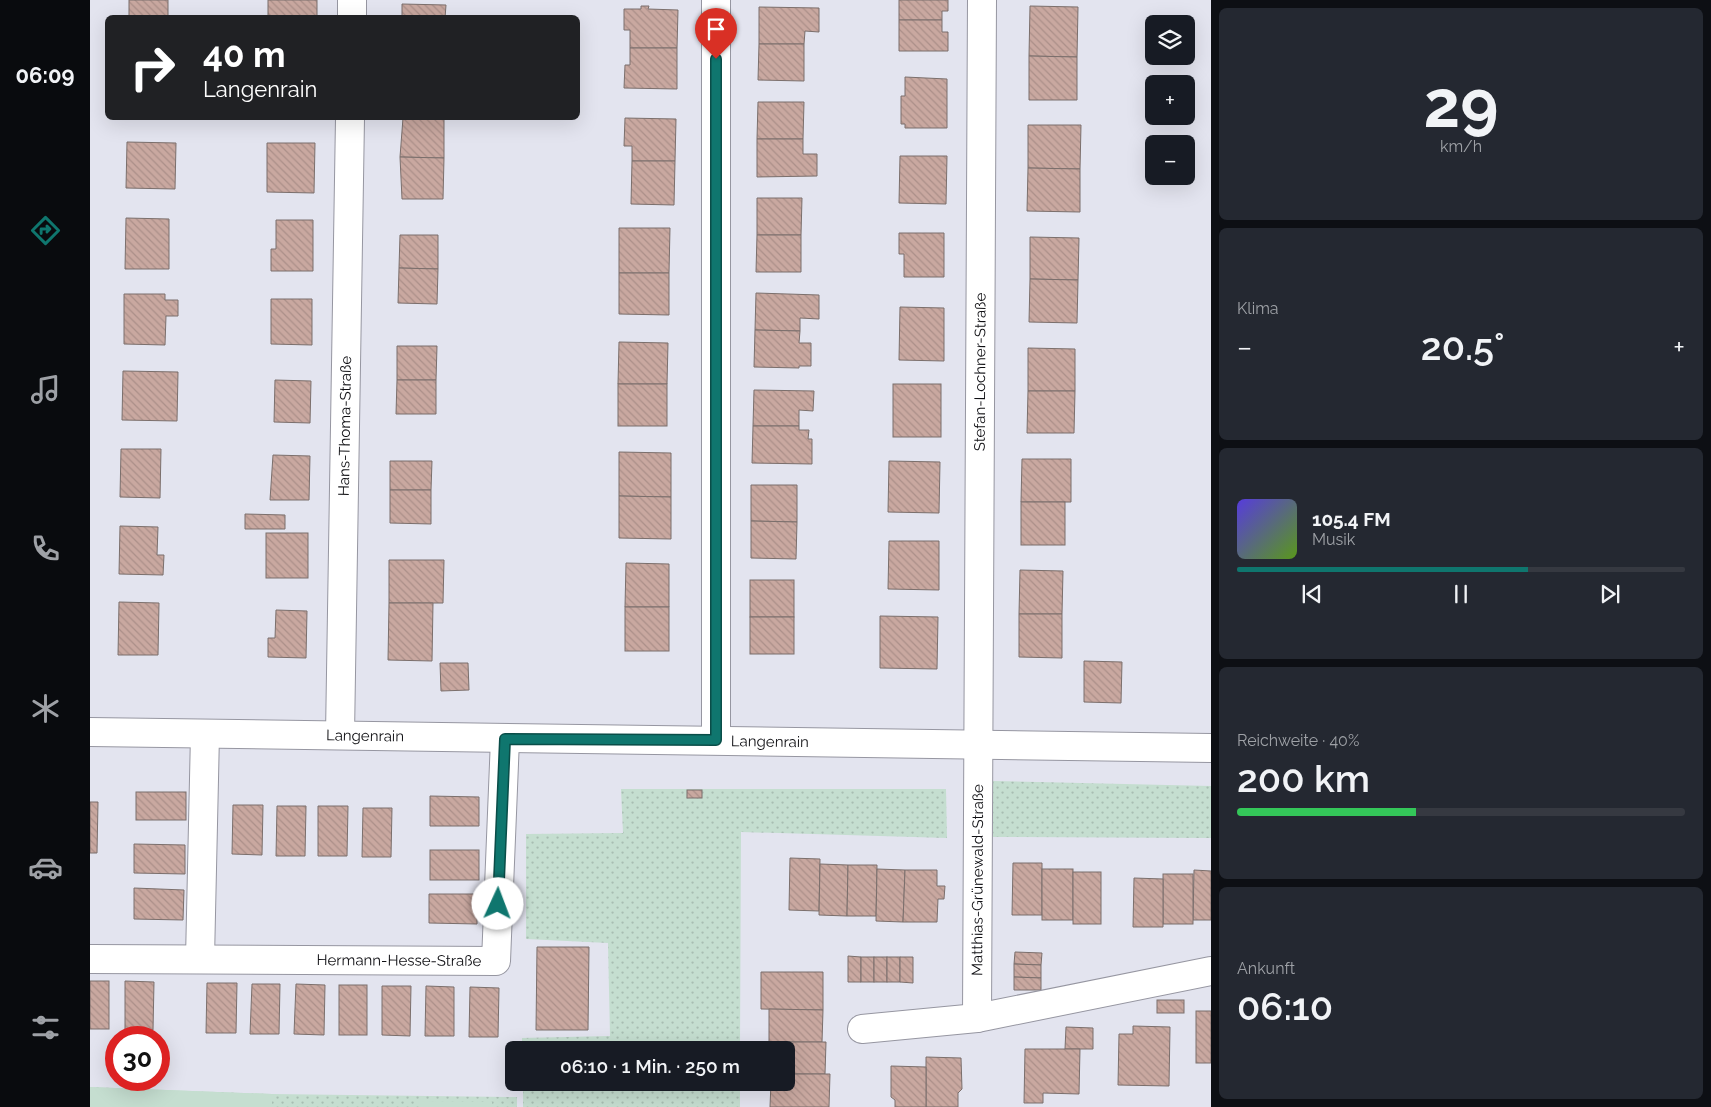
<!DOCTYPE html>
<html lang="de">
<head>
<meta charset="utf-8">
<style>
	:root { --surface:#171b24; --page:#242831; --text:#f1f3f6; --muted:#9ea1a6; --line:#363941; --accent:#0f766e }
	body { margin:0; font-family:Raleway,sans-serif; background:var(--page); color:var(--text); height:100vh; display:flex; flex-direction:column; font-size:19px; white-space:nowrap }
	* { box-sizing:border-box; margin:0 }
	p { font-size:16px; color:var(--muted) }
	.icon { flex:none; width:28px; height:28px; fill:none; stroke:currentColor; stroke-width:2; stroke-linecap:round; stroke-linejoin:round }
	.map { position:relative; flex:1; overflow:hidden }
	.details { display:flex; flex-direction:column; gap:8px; padding:8px; background:#0d0f14; width:500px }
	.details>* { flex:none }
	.banner { position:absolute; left:15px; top:15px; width:475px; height:105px; border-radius:8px; box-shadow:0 5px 20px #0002; background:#202124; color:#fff; overflow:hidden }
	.controls { position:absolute; left:1055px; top:15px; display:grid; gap:10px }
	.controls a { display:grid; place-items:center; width:50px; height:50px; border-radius:8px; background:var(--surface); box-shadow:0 5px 20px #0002; font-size:25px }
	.speed { position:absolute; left:15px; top:1026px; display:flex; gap:10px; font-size:25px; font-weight:700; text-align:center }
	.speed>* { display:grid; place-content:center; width:65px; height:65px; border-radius:50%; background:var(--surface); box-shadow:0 5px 20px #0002; line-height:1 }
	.speed .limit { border:8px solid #d22; background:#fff; color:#111 }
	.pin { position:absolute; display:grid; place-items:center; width:42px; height:42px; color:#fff; margin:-51px -21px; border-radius:50% 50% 50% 0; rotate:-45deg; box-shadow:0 0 5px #0007 }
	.pin .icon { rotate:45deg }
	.me { position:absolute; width:55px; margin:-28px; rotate:2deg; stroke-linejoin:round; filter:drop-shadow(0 0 4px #0008) }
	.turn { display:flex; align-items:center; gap:18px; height:105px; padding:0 15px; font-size:22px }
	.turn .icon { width:65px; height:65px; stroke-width:2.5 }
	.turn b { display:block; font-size:35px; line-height:42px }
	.big { font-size:38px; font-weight:600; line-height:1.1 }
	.details .tile { flex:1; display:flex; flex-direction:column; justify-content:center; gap:8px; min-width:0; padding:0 18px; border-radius:8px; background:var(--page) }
	.details .dial { align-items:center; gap:0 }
	.dial b { font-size:65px; line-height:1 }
	.song { display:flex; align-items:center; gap:15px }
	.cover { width:60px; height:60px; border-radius:8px; background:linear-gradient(135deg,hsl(250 70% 55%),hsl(90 70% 35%)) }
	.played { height:5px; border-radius:2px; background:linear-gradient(90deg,var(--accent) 65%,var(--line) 65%) }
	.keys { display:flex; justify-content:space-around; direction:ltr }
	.heat { display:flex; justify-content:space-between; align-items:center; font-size:28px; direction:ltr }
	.charge { height:8px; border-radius:4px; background:linear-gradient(90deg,#34c759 40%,var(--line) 0) }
	.trip { position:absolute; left:415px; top:1041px; width:290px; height:50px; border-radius:8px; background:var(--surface); box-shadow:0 5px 20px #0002; font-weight:600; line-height:50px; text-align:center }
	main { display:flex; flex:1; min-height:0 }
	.tabs { display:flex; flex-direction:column; width:90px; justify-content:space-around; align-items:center; background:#090b0e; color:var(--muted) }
	.tabs .icon { width:35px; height:35px }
	.tabs .current { color:var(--accent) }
	.tabs b { font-size:22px; color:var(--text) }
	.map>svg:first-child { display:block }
	.green { fill:url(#green-dots) }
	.pitch { fill:#c5ded0 }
	.building { fill:url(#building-back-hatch); stroke:#7b6f6c }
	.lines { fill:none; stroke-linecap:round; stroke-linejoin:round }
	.minor-casing { stroke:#9696a1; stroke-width:30 }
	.minor { stroke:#fff; stroke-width:28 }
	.route-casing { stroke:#0a4d48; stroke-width:12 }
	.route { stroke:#0f766e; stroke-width:9 }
	.labels { text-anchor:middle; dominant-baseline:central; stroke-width:4.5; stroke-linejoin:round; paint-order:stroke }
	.street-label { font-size:15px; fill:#0f0f13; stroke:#f0f1fc }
</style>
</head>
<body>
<main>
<nav class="tabs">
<b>06:09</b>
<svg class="icon current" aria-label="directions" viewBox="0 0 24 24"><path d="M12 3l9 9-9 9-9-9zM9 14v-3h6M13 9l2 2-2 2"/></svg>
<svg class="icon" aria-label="music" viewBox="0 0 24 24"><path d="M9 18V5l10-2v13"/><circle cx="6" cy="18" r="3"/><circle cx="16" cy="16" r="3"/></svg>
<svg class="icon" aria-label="phone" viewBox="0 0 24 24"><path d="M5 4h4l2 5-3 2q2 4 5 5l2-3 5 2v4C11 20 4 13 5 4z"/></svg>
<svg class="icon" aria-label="climate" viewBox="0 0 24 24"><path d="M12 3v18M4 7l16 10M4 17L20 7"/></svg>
<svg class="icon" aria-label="car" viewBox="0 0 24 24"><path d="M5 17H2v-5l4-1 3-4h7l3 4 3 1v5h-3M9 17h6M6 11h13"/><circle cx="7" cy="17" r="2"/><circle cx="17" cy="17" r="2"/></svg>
<svg class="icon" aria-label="filters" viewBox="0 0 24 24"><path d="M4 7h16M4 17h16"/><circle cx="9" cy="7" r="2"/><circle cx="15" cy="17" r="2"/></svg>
</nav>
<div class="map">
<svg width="1121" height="1107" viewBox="0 0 1121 1107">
	<defs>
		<pattern id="green-dots" width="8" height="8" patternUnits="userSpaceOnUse" patternTransform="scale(1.25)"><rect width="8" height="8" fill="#c5ded0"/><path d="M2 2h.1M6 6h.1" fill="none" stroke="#a8bdb2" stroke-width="1.8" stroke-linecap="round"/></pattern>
		<pattern id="building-back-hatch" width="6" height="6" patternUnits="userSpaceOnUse" patternTransform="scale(1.25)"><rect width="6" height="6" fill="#c9a8a0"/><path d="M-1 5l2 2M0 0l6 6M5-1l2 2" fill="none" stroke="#ab8f89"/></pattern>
	</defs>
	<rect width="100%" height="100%" fill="#e3e4ef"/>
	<g class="green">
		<polygon points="902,781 1121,786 1121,838 903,837"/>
		<polygon points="531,789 856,789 857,838 651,832 650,1050 432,1050 432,1038 520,1036 518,943 436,939 436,834 533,833"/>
		<rect x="433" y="1083" width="217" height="24"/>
		<polygon points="0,1087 182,1094 427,1097 427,1107 0,1107"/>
	</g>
	<g class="pitch">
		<polygon points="0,1087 182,1094 182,1107 0,1107"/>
		<polygon points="331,1101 402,1102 402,1107 331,1107"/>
	</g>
	<g class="building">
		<rect x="39" y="0" width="39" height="18"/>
		<rect x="178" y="0" width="49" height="18"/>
		<polygon points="809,0 858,0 858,11 852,11 852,20 809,20"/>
		<polygon points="312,4 356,5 355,18 312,18"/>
		<polygon points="551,6 559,6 558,9 588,10 587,48 540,48 540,30 534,30 534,9 551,9"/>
		<polygon points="940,6 988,7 987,57 939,56"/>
		<polygon points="669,7 729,8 729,32 715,31 714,44 669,44"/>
		<polygon points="809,20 852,20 852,32 858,32 858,51 809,51"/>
		<polygon points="669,44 714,44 714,81 668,80"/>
		<polygon points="540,48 587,48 587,89 534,88 535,65 540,65"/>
		<polygon points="939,56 987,57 987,100 939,100"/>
		<polygon points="815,77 857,79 857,128 815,128 815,124 811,124 811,96 815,96"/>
		<polygon points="668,102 714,102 713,139 667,139"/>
		<polygon points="313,118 354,118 354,158 310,157"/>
		<polygon points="535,118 586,119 585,161 542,161 542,146 534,146"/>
		<polygon points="938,125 991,125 990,169 938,168"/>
		<polygon points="667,139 713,139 713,154 727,154 727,176 667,177"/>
		<polygon points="37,142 86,143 85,189 36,188"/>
		<polygon points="177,143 225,143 224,193 177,192"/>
		<polygon points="810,156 857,156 856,204 809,203"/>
		<polygon points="310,157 354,158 353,199 312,199"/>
		<polygon points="542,161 585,161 584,205 541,204"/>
		<polygon points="938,168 990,169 990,212 937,211"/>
		<polygon points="667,198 712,198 711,235 667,235"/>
		<polygon points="36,218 79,219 79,269 35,269"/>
		<polygon points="186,220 223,220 223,271 181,271 181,249 186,249"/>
		<polygon points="529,228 580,228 579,273 529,273"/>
		<polygon points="809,233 854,233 854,277 814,277 814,254 809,254"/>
		<polygon points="310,235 348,235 348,269 309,268"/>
		<polygon points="667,235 711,235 711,272 666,272"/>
		<polygon points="940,237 989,238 988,280 940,279"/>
		<polygon points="309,268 348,269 347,304 308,303"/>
		<polygon points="529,273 579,273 579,315 529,314"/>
		<polygon points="940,279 988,280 987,323 939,322"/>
		<polygon points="666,293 729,295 729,319 710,318 710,331 665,330"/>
		<polygon points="34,294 75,294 75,300 88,300 88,316 76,316 75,345 34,344"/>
		<polygon points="181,299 222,299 222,345 181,344"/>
		<polygon points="810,307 854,308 854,361 809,360"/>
		<polygon points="665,330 710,331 709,343 721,343 721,366 709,366 709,368 664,367"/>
		<polygon points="529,342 578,343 577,384 528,384"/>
		<polygon points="307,346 347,346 346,380 307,380"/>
		<polygon points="938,348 985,349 985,391 938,391"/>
		<polygon points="33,371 88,372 87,421 32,420"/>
		<polygon points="185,380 221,381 220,423 184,422"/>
		<polygon points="307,380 346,380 346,414 306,414"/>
		<rect x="528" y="384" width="49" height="42"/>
		<rect x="803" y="384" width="48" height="53"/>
		<polygon points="664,390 724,391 723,411 709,410 709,426 663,426"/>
		<polygon points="938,391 985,391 984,433 937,433"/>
		<polygon points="663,426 709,426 709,430 719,430 718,439 722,439 722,464 662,463"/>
		<polygon points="31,449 71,449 70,498 30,497"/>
		<polygon points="529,452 581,453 581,497 529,496"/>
		<polygon points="183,455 220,456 219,500 180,500"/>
		<polygon points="932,459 981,459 981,502 931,502"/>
		<polygon points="300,461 342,461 341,490 300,490"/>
		<polygon points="799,461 850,462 849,513 798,512"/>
		<polygon points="661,485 707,485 707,522 661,521"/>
		<polygon points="300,490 341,490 341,524 300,523"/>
		<polygon points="529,496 581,497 581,539 529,538"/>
		<rect x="931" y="502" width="44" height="43"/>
		<polygon points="155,514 195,515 195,529 155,529"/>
		<polygon points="661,521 707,522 706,559 661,558"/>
		<polygon points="30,526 68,527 67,555 74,555 73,575 29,574"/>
		<rect x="176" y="533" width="42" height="45"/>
		<polygon points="799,541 849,541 849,590 798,589"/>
		<polygon points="299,560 354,560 353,603 299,603"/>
		<polygon points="536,563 579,564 579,607 535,607"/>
		<polygon points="930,570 973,571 972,614 929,614"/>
		<rect x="660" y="580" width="44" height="37"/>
		<polygon points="29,602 69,603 68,655 28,655"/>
		<polygon points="299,603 343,603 342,661 298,660"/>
		<rect x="535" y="607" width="44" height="44"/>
		<polygon points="186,610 217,611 216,658 178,657 178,638 185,638"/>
		<polygon points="929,614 972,614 972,658 929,657"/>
		<polygon points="790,616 848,617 847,669 790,668"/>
		<rect x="660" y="617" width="44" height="37"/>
		<polygon points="994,661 1032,662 1031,703 994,702"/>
		<polygon points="350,663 378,663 379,690 351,691"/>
		<rect x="597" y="790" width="15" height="8"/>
		<rect x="46" y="792" width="50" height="28"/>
		<polygon points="340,796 389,797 389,826 340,826"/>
		<polygon points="0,802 8,802 7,853 0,853"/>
		<polygon points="143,805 173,805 172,855 142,854"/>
		<polygon points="187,806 216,806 215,856 186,856"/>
		<polygon points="228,806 258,806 257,856 228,856"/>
		<polygon points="273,808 302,808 301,857 272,857"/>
		<polygon points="44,844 95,845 95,874 44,873"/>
		<rect x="340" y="850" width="49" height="30"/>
		<polygon points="700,858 730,859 729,911 699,910"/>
		<polygon points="923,863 952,863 952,915 922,915"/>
		<polygon points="730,864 758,865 757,916 729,915"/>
		<polygon points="758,865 787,865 786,916 757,916"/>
		<polygon points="787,869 815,870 813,922 786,921"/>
		<rect x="952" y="869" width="31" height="51"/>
		<polygon points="815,870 847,870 847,886 855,886 854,899 848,899 847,922 813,922"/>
		<polygon points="1104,870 1121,871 1121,920 1103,920"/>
		<rect x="983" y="872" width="28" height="52"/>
		<rect x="1073" y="874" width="30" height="50"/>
		<polygon points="1044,878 1073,879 1073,927 1043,927"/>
		<polygon points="44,888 94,890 93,920 44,919"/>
		<polygon points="339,894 387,894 387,924 339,923"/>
		<polygon points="447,947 499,947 498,1030 446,1030"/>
		<polygon points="925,952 952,953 951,965 924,964"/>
		<polygon points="758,956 771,957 771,982 758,982"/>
		<rect x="771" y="957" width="13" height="25"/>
		<rect x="784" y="957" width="13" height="25"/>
		<rect x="797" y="957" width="13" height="25"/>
		<polygon points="810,957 823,957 823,983 810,982"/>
		<polygon points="924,964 951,965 951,978 924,977"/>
		<polygon points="671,972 733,972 733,1010 671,1009"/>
		<polygon points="924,977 951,978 951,990 924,990"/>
		<rect x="0" y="981" width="19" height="48"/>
		<polygon points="35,981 64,982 63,1030 35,1030"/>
		<polygon points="117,983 147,983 146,1033 116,1033"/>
		<polygon points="162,984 190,984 189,1034 160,1034"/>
		<polygon points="206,984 235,985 234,1035 204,1034"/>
		<rect x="249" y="985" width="28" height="50"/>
		<polygon points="292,986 321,986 320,1036 292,1035"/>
		<polygon points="336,986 364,987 364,1036 335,1036"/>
		<polygon points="380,987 409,988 408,1037 379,1037"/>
		<rect x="1067" y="1000" width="27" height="13"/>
		<polygon points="679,1009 733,1010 732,1042 679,1042"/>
		<rect x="1106" y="1011" width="15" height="52"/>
		<polygon points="1043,1026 1080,1027 1079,1086 1028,1085 1029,1034 1043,1034"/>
		<polygon points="976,1027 1003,1028 1003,1049 975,1049"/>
		<polygon points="690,1042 736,1042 735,1074 696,1074 696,1050 690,1050"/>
		<polygon points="935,1049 990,1049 989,1094 953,1093 953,1103 934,1103"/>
		<polygon points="836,1057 871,1058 872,1089 868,1093 868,1107 836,1107"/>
		<polygon points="801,1066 836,1067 836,1107 805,1107 805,1100 801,1097"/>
		<polygon points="696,1074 740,1074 739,1107 680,1107 681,1082 696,1082"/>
	</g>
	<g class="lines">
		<g class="minor-casing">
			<g id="minor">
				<polyline points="262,18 262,0"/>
				<path id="s1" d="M 0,732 L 1121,748"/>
				<path id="s2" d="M 250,735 L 260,118"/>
				<polyline points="626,740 626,0"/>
				<path id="s3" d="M 0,959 L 406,961 L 415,739"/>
				<polyline points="110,959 115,734"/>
				<path id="s4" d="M 887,1018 L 892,0"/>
				<polyline points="772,1029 887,1018 1121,971"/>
			</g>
		</g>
		<use href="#minor" class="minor"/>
	</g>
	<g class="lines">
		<g class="route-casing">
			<polyline id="route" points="408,904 415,739 626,740 626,59"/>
		</g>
		<use href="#route" class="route"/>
	</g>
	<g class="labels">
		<g class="street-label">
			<text stroke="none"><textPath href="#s4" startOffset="646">Stefan-Lochner-Straße</textPath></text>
			<text stroke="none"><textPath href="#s2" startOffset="309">Hans-Thoma-Straße</textPath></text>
			<text stroke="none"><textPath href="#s1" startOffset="275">Langenrain</textPath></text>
			<text stroke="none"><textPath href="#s1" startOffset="680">Langenrain</textPath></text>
			<text stroke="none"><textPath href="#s4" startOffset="138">Matthias-Grünewald-Straße</textPath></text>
			<text stroke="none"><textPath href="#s3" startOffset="309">Hermann-Hesse-Straße</textPath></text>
		</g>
	</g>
</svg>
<div class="controls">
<a><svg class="icon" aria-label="layers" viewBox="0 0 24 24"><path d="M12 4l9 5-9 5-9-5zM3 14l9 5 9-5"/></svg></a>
<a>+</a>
<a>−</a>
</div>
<div class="speed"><div class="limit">30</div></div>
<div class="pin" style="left:626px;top:59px;background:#d93025"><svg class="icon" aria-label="arrive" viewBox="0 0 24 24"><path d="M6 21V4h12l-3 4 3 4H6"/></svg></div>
<svg class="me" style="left:408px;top:904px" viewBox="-20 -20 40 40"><circle r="19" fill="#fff"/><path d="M0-13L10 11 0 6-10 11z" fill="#0f766e"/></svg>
<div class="trip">06:10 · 1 Min. · 250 m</div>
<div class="banner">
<div class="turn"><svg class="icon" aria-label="right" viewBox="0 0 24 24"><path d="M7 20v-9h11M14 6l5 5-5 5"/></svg><div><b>40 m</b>Langenrain</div></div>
</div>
</div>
<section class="details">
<div class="tile dial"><b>29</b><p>km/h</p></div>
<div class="tile"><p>Klima</p>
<div class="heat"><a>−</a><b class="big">20.5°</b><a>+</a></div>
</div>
<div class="tile">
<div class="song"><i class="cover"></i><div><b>105.4 FM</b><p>Musik</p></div></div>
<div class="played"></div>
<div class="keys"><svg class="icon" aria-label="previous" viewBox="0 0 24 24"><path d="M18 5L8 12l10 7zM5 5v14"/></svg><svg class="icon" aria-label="pause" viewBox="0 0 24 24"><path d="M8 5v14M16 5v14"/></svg><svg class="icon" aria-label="next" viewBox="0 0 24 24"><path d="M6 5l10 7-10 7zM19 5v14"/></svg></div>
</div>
<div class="tile"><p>Reichweite · 40%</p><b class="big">200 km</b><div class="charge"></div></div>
<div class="tile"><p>Ankunft</p><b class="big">06:10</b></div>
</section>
</main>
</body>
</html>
